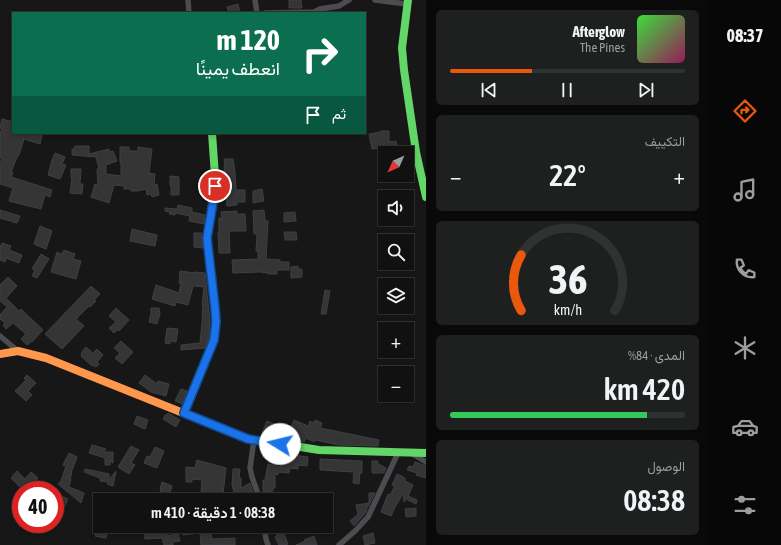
<!DOCTYPE html>
<html lang="ar">
<head>
<meta charset="utf-8">
<style>
	:root { --surface:#111; --page:#1e1f1f; --text:#f1f3f6; --muted:#9c9d9f; --line:#303131; --accent:#ea580c }
	body { margin:0; font-family:"Asap Condensed",Vazirmatn,sans-serif; background:var(--page); color:var(--text); direction:rtl; height:100vh; display:flex; flex-direction:column; font-size:15px; white-space:nowrap }
	* { box-sizing:border-box; margin:0 }
	p { font-size:13px; color:var(--muted) }
	.icon { flex:none; width:22px; height:22px; fill:none; stroke:currentColor; stroke-width:2; stroke-linecap:round; stroke-linejoin:round }
	.map { position:relative; flex:1; overflow:hidden; direction:ltr }
	.drawer { display:flex; flex-direction:column; gap:10px; padding:10px; background:#090909; width:283px }
	.drawer>* { flex:none }
	.banner { position:absolute; left:12px; top:12px; width:354px; height:122px; border-radius:0px; box-shadow:0 2px 6px #0003,0 0 0 1px var(--line); direction:rtl; background:#0b6e4f; color:#fff; overflow:hidden }
	.needle { width:26px; rotate:225deg }
	.controls { position:absolute; left:378px; top:146px; display:grid; gap:8px }
	.controls a { display:grid; place-items:center; width:36px; height:36px; border-radius:0px; background:var(--surface); box-shadow:0 2px 6px #0003,0 0 0 1px var(--line); font-size:20px }
	.speed { position:absolute; left:12px; top:481px; display:flex; gap:8px; font-size:20px; font-weight:700; text-align:center }
	.speed>* { display:grid; place-content:center; width:52px; height:52px; border-radius:50%; background:var(--surface); box-shadow:0 2px 6px #0003,0 0 0 1px var(--line); line-height:1 }
	.speed .limit { border:6px solid #d22; background:#fff; color:#111 }
	.pin { position:absolute; display:grid; place-items:center; width:34px; height:34px; color:#fff; margin:-17px; border:2px solid #fff; border-radius:50%; box-shadow:0 1px 4px #0007 }
	.me { position:absolute; width:44px; margin:-22px; rotate:279deg; stroke-linejoin:round; filter:drop-shadow(0 0 3px #0008) }
	.turn { display:flex; align-items:center; gap:14px; height:84px; padding:0 20px; font-size:18px }
	.turn .icon { width:52px; height:52px; stroke-width:2.5 }
	.turn b { display:block; font-size:28px; line-height:34px }
	.then { display:flex; align-items:center; height:38px; padding:0 20px; background:#0003; gap:8px; font-size:15px }
	.big { font-size:30px; font-weight:600; line-height:1.1 }
	.drawer .widget { flex:1; display:flex; flex-direction:column; justify-content:center; gap:6px; min-width:0; padding:0 14px; border-radius:6px; background:var(--page) }
	.drawer .dial { align-items:center; gap:0 }
	.dial svg { height:104px; overflow:visible; fill:none; stroke:var(--line); stroke-width:7; stroke-linecap:round; text-anchor:middle }
	.dial text { fill:var(--text); stroke:none }
	.song { display:flex; align-items:center; gap:12px }
	.cover { width:48px; height:48px; border-radius:6px; background:linear-gradient(135deg,hsl(120 70% 55%),hsl(330 70% 35%)) }
	.played { height:4px; border-radius:2px; background:linear-gradient(90deg,var(--accent) 35%,var(--line) 35%) }
	.keys { display:flex; justify-content:space-around; direction:ltr }
	.heat { display:flex; justify-content:space-between; align-items:center; font-size:22px; direction:ltr }
	.charge { height:6px; border-radius:3px; background:linear-gradient(90deg,#34c759 84%,var(--line) 0) }
	.trip { position:absolute; left:93px; top:493px; width:240px; height:40px; border-radius:0px; background:var(--surface); box-shadow:0 2px 6px #0003,0 0 0 1px var(--line); font-weight:600; line-height:40px; text-align:center; direction:rtl }
	main { display:flex; flex:1; min-height:0 }
	.menu { display:flex; flex-direction:column; width:72px; justify-content:space-around; align-items:center; background:#070707; color:var(--muted) }
	.menu .icon { width:28px; height:28px }
	.menu .current { color:var(--accent) }
	.menu b { font-size:18px; color:var(--text) }
	.map>svg:first-child { display:block }
	.building { fill:#353536; stroke:#3f4043 }
	.lines { fill:none; stroke-linecap:round; stroke-linejoin:round }
	.street { stroke:#4b4c50; stroke-width:5.5 }
	.fast { stroke:#63d668; stroke-width:8 }
	.slow { stroke:#ff974d; stroke-width:8 }
	.jam { stroke:#b3261e; stroke-width:8 }
	.route-casing { stroke:#114b97; stroke-width:10 }
	.route { stroke:#1a73e8; stroke-width:7 }
</style>
</head>
<body>
<main>
<nav class="menu">
<b>08:37</b>
<svg class="icon current" aria-label="directions" viewBox="0 0 24 24"><path d="M12 3l9 9-9 9-9-9zM9 14v-3h6M13 9l2 2-2 2"/></svg>
<svg class="icon" aria-label="music" viewBox="0 0 24 24"><path d="M9 18V5l10-2v13"/><circle cx="6" cy="18" r="3"/><circle cx="16" cy="16" r="3"/></svg>
<svg class="icon" aria-label="phone" viewBox="0 0 24 24"><path d="M5 4h4l2 5-3 2q2 4 5 5l2-3 5 2v4C11 20 4 13 5 4z"/></svg>
<svg class="icon" aria-label="climate" viewBox="0 0 24 24"><path d="M12 3v18M4 7l16 10M4 17L20 7"/></svg>
<svg class="icon" aria-label="car" viewBox="0 0 24 24"><path d="M5 17H2v-5l4-1 3-4h7l3 4 3 1v5h-3M9 17h6M6 11h13"/><circle cx="7" cy="17" r="2"/><circle cx="17" cy="17" r="2"/></svg>
<svg class="icon" aria-label="filters" viewBox="0 0 24 24"><path d="M4 7h16M4 17h16"/><circle cx="9" cy="7" r="2"/><circle cx="15" cy="17" r="2"/></svg>
</nav>
<section class="drawer">
<div class="widget">
<div class="song"><i class="cover"></i><div><b>Afterglow</b><p>The Pines</p></div></div>
<div class="played"></div>
<div class="keys"><svg class="icon" aria-label="previous" viewBox="0 0 24 24"><path d="M18 5L8 12l10 7zM5 5v14"/></svg><svg class="icon" aria-label="pause" viewBox="0 0 24 24"><path d="M8 5v14M16 5v14"/></svg><svg class="icon" aria-label="next" viewBox="0 0 24 24"><path d="M6 5l10 7-10 7zM19 5v14"/></svg></div>
</div>
<div class="widget"><p>التكييف</p>
<div class="heat"><a>−</a><b class="big">22°</b><a>+</a></div>
</div>
<div class="widget dial"><svg viewBox="0 0 100 80">
<path d="M14 69A42 42 0 1 1 86 69"/>
<path d="M14 69A42 42 0 0 1 14 26" stroke="#ea580c"/>
<text x="50" y="56" font-size="32" font-weight="700">36</text>
<text x="50" y="72" font-size="11">km/h</text>
</svg></div>
<div class="widget"><p>المدى · 84%</p><b class="big">420 km</b><div class="charge"></div></div>
<div class="widget"><p>الوصول</p><b class="big">08:38</b></div>
</section>
<div class="map">
<svg width="426" height="545" viewBox="0 0 426 545">
	<rect width="100%" height="100%" fill="#171717"/>
	<g class="building">
		<polygon points="289,0 301,0 302,8 289,8"/>
		<polygon points="238,4 240,13 229,13 227,7"/>
		<polygon points="2,119 13,122 13,133 37,133 42,135 40,144 24,139 19,155 18,155 11,172 13,172 11,177 52,190 50,197 45,195 41,209 9,201 13,188 0,184 0,163 2,159 0,158 0,133 2,129 0,128 0,127"/>
		<polygon points="381,131 389,131 389,142 396,141 398,149 389,151 388,147 372,149 369,134 381,132"/>
		<polygon points="75,146 89,146 89,154 109,149 110,152 113,151 117,161 106,165 106,174 121,176 121,162 120,162 120,147 129,147 129,151 138,151 138,147 152,149 149,173 155,174 154,185 157,184 159,195 152,197 151,194 147,195 146,189 138,191 131,191 131,189 124,189 124,186 114,185 109,203 91,197 95,184 98,185 97,169 99,169 96,157 72,155 72,149 74,149"/>
		<polygon points="55,153 65,157 62,164 66,165 60,179 48,175 52,160"/>
		<polygon points="224,159 233,159 235,172 236,190 245,190 245,202 237,202 237,205 227,206 224,167 225,167"/>
		<polygon points="71,169 81,169 80,184 83,184 82,194 70,193 72,178 71,178"/>
		<polygon points="170,176 179,177 179,195 171,195 171,186 170,185"/>
		<polygon points="262,189 264,201 253,203 253,191"/>
		<polygon points="178,205 192,208 192,212 205,215 204,224 189,221 190,216 175,213 175,215 169,214 170,212 165,211 165,208 177,209"/>
		<polygon points="0,210 20,216 17,223 0,218"/>
		<polygon points="264,210 265,221 268,221 266,259 280,260 280,262 289,262 289,270 277,270 277,274 268,274 268,273 260,272 233,273 232,260 258,259 258,251 256,251 257,234 254,234 253,211"/>
		<polygon points="237,211 237,214 245,214 246,231 229,231 230,253 219,253 218,232 219,232 219,218 222,218 221,212"/>
		<polygon points="295,212 296,221 284,222 284,213"/>
		<polygon points="40,226 52,231 46,249 34,244"/>
		<polygon points="132,229 157,235 155,246 130,241"/>
		<polygon points="284,232 296,232 297,240 285,240"/>
		<polygon points="194,233 202,233 202,238 203,248 194,247"/>
		<polygon points="2,243 11,246 9,250 22,255 19,263 6,258 5,262 0,260 0,247"/>
		<polygon points="64,250 75,254 73,259 81,261 76,279 51,272 57,252 62,254"/>
		<polygon points="41,254 49,259 37,278 32,276 35,270 32,269"/>
		<polygon points="298,266 298,269 302,269 302,277 291,278 291,267"/>
		<polygon points="180,271 195,273 195,272 205,273 210,322 209,339 205,348 181,350 181,345 200,343 202,323 203,305 202,305 204,287 193,286 188,305 176,302 175,306 152,299 156,285 179,293 181,283 179,283"/>
		<polygon points="8,277 17,286 6,298 19,311 21,309 43,330 32,342 32,341 27,345 21,339 26,334 13,323 6,329 3,325 5,323 0,319 0,315 7,307 0,301 0,285"/>
		<polygon points="91,286 100,294 94,300 96,301 90,307 89,306 76,319 84,326 62,349 45,334"/>
		<polygon points="325,290 330,291 326,314 321,314"/>
		<polygon points="116,308 129,320 119,331 118,329 114,333 109,328 116,322 109,316"/>
		<polygon points="151,308 159,308 160,314 157,324 149,322 151,313"/>
		<polygon points="167,328 178,329 176,342 170,341 170,344 165,343"/>
		<polygon points="121,341 133,352 122,364 115,358 120,353 114,348"/>
		<polygon points="86,347 93,353 97,349 103,355 97,362 99,364 96,367 93,365 92,366 81,356 82,354 81,353"/>
		<polygon points="27,375 36,383 28,391 32,395 26,401 15,391 26,380 24,378"/>
		<polygon points="145,375 157,384 158,381 169,384 166,396 151,392 139,383"/>
		<polygon points="181,389 187,391 182,404 175,401"/>
		<polygon points="168,413 180,420 176,427 163,419 165,415 166,416"/>
		<polygon points="137,416 148,420 145,429 134,424"/>
		<polygon points="294,420 308,426 310,421 314,423 315,420 322,423 320,428 379,440 378,446 339,445 315,440 314,442 306,438 304,442 298,441 287,437"/>
		<polygon points="267,421 275,424 270,436 262,432"/>
		<polygon points="92,445 106,449 104,452 113,452 113,463 110,461 110,465 105,465 105,458 89,453"/>
		<polygon points="131,446 139,450 131,463 135,465 129,474 118,467"/>
		<polygon points="155,447 164,451 157,468 144,463 147,456 150,457"/>
		<polygon points="283,452 292,454 292,455 308,457 307,466 298,465 298,469 290,468 289,473 278,472 278,475 275,474 275,488 273,488 273,491 263,492 263,480 265,480 268,464 281,467"/>
		<polygon points="69,453 77,457 71,473 72,473 70,478 71,479 69,487 84,493 81,503 58,484 61,481 66,466 63,465"/>
		<polygon points="320,459 362,461 362,473 360,473 359,484 353,483 354,472 320,470"/>
		<polygon points="197,460 226,468 223,494 225,494 224,500 217,500 209,498 209,500 197,500 198,494 201,494 202,480 192,479 192,482 186,482 186,467 195,468"/>
		<polygon points="372,461 378,461 377,463 386,468 384,473 372,473"/>
		<polygon points="415,462 426,466 426,478 416,475 417,473 407,470 409,466 413,467"/>
		<polygon points="85,469 109,474 109,480 116,471 113,486 107,484 108,482 100,481 100,478 84,472"/>
		<polygon points="233,469 240,469 239,478 241,478 241,488 250,483 255,500 250,500 249,497 241,500 236,500 232,485"/>
		<polygon points="17,471 25,479 31,472 38,478 30,488 33,490 23,490 11,478"/>
		<polygon points="397,474 405,478 405,481 413,485 408,496 417,500 416,504 406,499 404,502 403,493 397,504 397,503 391,516 381,512 388,494 390,495 395,486 392,485"/>
		<polygon points="162,482 172,486 168,500 158,500 161,489 160,489"/>
		<polygon points="55,493 68,499 63,510 55,506"/>
		<polygon points="369,493 375,493 368,507 366,506 367,510 364,515 362,515 363,516 354,526 350,521 358,514 356,505 369,503"/>
		<polygon points="416,508 416,516 406,517 405,509"/>
		<polygon points="98,526 109,526 106,538 95,536"/>
		<polygon points="155,526 155,534 166,532 167,536 178,534 180,541 173,542 173,545 164,545 162,538 145,539 144,527"/>
		<polygon points="182,526 210,526 212,539 235,538 235,545 201,545 200,533 183,535"/>
		<polygon points="275,526 281,526 288,544 285,545 279,545 275,537 277,536"/>
		<polygon points="373,533 375,543 365,545 363,536"/>
		<polygon points="314,536 317,545 296,545 305,541 304,540"/>
	</g>
	<g class="lines">
		<g class="street">
			<polyline points="188,0 189,13"/>
			<polyline points="255,0 257,13"/>
			<polyline points="375,0 407,4"/>
			<polyline points="265,13 314,12 320,9 339,6 349,0"/>
			<polyline points="0,336 18,351"/>
			<polyline points="254,440 250,468 252,477 260,500"/>
			<polyline points="411,453 426,462"/>
			<polyline points="264,526 266,539 268,545"/>
			<polyline points="339,545 355,531 368,517 398,453"/>
		</g>
		<g class="fast">
			<polyline points="408,0 402,48 404,70 416,152 426,197"/>
			<polyline points="211,216 214,196 215,176 212,133"/>
			<polyline points="288,445 319,450 426,453"/>
		</g>
		<polyline class="slow" points="0,354 18,351 46,358 248,439 288,445"/>
		<polyline class="jam" points="184,413 214,340 216,322 207,238 211,216"/>
	</g>
	<g class="lines">
		<g class="route-casing">
			<polyline id="route" points="215,186 214,196 207,238 215,308 216,322 214,340 184,413 248,439 280,444"/>
		</g>
		<use href="#route" class="route"/>
	</g>
</svg>
<div class="controls">
<a><svg class="needle" viewBox="-14 -14 28 28"><path d="M0-13l5 13h-10z" fill="#e53935"/><path d="M0 13l5-13h-10z" fill="#9c9d9f"/></svg></a>
<a><svg class="icon" aria-label="sound" viewBox="0 0 24 24"><path d="M4 9h4l5-4v14l-5-4H4zM17 9q2 3 0 6"/></svg></a>
<a><svg class="icon" aria-label="search" viewBox="0 0 24 24"><circle cx="10" cy="10" r="6"/><path d="M15 15l6 6"/></svg></a>
<a><svg class="icon" aria-label="layers" viewBox="0 0 24 24"><path d="M12 4l9 5-9 5-9-5zM3 14l9 5 9-5"/></svg></a>
<a>+</a>
<a>−</a>
</div>
<div class="speed"><div class="limit">40</div></div>
<div class="pin" style="left:215px;top:186px;background:#d93025"><svg class="icon" aria-label="arrive" viewBox="0 0 24 24"><path d="M6 21V4h12l-3 4 3 4H6"/></svg></div>
<svg class="me" style="left:280px;top:444px" viewBox="-20 -20 40 40"><circle r="19" fill="#fff"/><path d="M0-13L10 11 0 6-10 11z" fill="#1a73e8"/></svg>
<div class="trip">08:38 · 1 دقيقة · 410 m</div>
<div class="banner">
<div class="turn"><svg class="icon" aria-label="right" viewBox="0 0 24 24"><path d="M7 20v-9h11M14 6l5 5-5 5"/></svg><div><b>120 m</b>انعطف يمينًا</div></div>
<div class="then">ثم<svg class="icon" aria-label="arrive" viewBox="0 0 24 24"><path d="M6 21V4h12l-3 4 3 4H6"/></svg></div>
</div>
</div>
</main>
</body>
</html>
